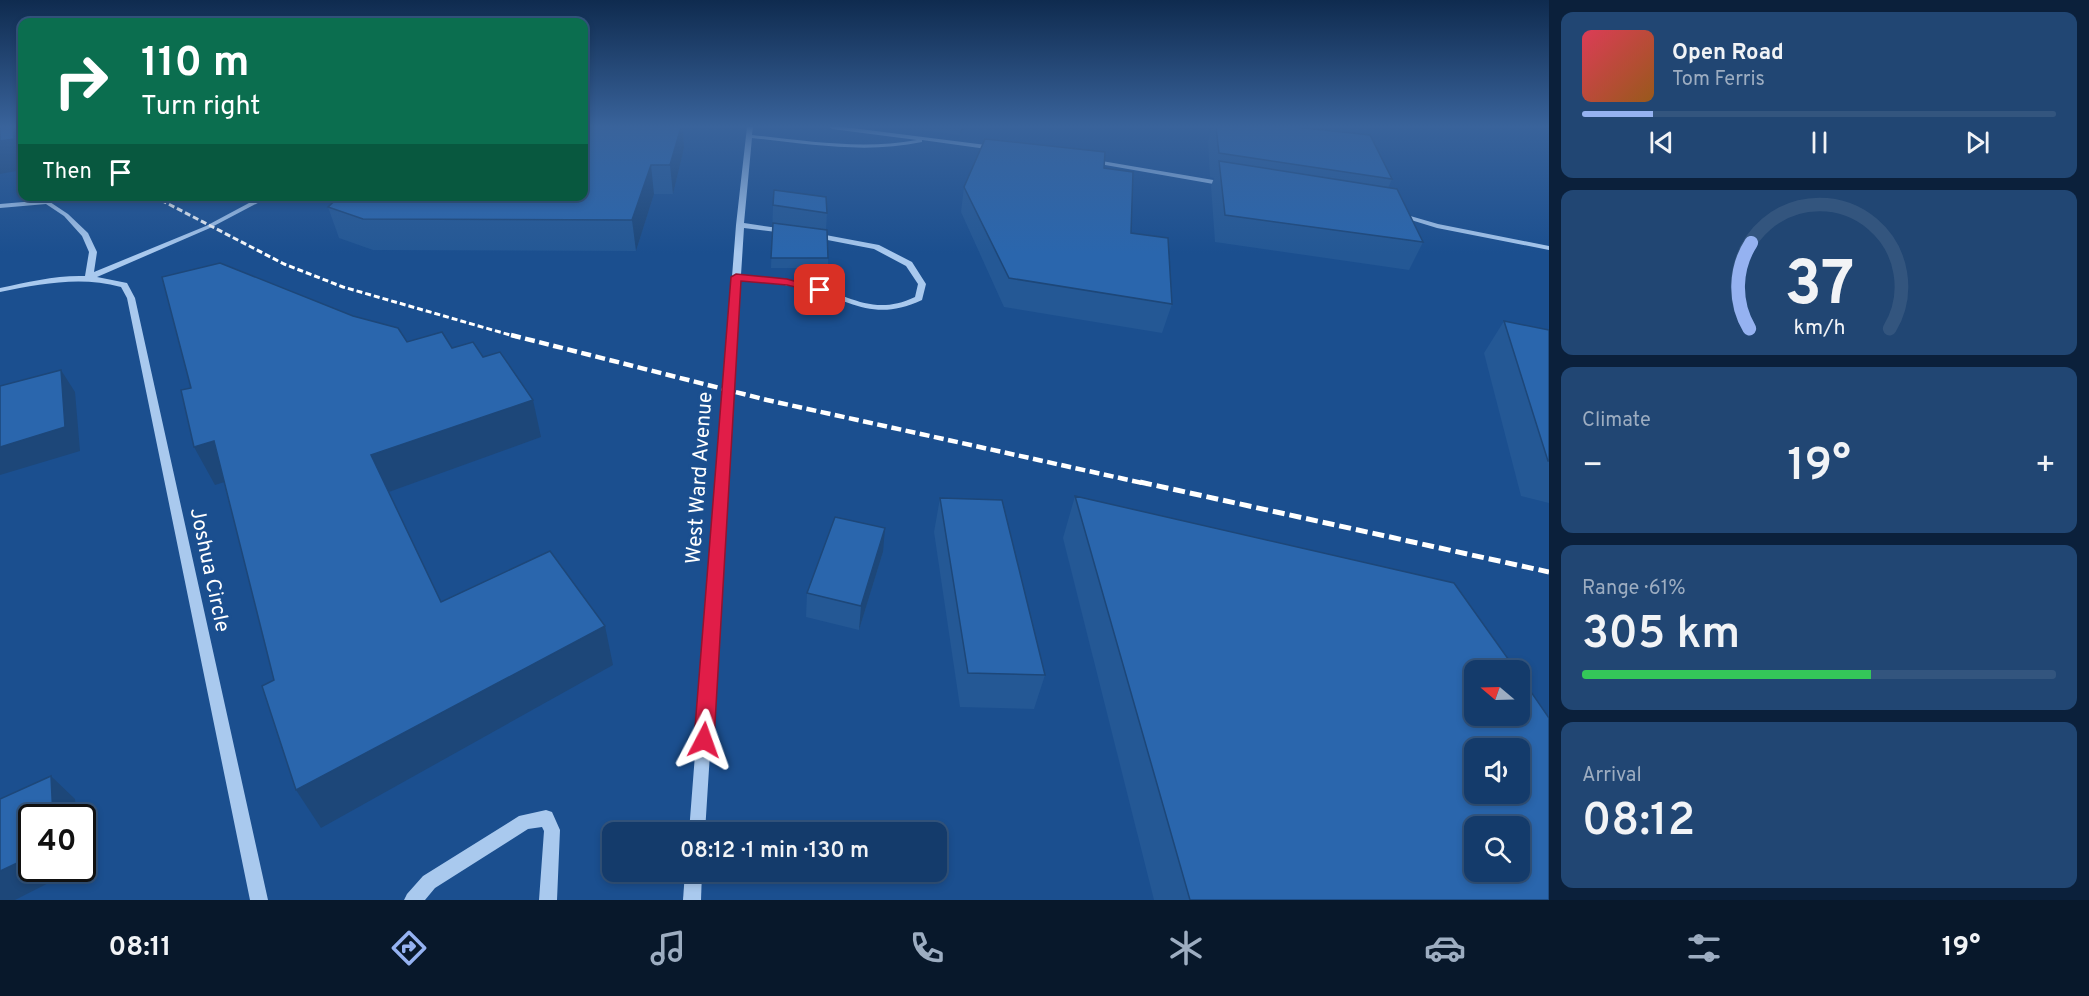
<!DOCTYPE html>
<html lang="en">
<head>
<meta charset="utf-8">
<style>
	:root { --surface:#143b6b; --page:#214673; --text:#f1f3f6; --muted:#9dadc1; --line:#33557e; --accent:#95b2f1 }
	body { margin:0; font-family:Overpass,sans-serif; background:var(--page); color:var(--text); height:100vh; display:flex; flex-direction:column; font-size:22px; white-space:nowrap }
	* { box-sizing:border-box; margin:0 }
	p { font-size:20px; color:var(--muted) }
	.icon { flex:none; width:33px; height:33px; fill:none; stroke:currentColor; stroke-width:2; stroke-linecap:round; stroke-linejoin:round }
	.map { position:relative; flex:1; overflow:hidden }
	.drawer { display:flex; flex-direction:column; gap:12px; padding:12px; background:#0b203b; width:540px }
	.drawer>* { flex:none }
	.hud { position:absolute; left:18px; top:18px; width:570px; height:183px; border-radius:12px; box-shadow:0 3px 9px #0003,0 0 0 2px var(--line); background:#0b6e4f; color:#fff; overflow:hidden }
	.needle { width:39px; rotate:289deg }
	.controls { position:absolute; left:1464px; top:660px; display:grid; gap:12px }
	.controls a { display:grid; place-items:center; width:66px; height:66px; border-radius:12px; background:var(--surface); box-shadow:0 3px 9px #0003,0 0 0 2px var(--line); font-size:30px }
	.speed { position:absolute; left:18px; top:804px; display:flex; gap:12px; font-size:30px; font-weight:700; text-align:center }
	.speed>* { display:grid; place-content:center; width:78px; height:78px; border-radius:50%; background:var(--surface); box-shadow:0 3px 9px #0003,0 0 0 2px var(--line); line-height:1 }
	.speed .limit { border:3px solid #111; border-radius:9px; background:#fff; color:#111 }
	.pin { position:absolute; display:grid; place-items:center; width:51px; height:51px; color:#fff; margin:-26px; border-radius:12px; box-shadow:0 3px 9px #0006 }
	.me { position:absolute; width:66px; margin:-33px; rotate:4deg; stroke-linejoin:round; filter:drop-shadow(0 0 4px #0008) }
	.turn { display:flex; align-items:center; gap:21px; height:126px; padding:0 24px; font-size:27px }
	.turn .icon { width:78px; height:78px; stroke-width:2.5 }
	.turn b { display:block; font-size:42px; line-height:51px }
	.then { display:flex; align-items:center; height:57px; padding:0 24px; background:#0003; gap:12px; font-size:22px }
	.big { font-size:45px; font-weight:600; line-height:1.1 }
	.drawer .card { flex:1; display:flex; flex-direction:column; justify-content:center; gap:9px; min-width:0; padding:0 21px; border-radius:12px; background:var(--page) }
	.drawer .dial { align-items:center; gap:0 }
	.dial svg { height:156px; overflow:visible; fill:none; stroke:var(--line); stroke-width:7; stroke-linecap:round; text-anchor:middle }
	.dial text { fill:var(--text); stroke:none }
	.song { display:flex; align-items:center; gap:18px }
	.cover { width:72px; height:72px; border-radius:9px; background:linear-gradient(135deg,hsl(350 70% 55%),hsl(30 70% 35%)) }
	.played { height:6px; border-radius:3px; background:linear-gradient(90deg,var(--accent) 15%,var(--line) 15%) }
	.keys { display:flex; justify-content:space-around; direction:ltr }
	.heat { display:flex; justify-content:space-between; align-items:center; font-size:33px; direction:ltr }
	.charge { height:9px; border-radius:4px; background:linear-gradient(90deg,#34c759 61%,var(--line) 0) }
	.trip { position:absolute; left:602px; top:822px; width:345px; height:60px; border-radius:12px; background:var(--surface); box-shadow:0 3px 9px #0003,0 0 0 2px var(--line); font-weight:600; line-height:60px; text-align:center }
	.menu { display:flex; height:96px; justify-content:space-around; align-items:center; background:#08182b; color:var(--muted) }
	.menu .icon { width:42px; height:42px }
	.menu .current { color:var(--accent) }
	.menu b { font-size:27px; color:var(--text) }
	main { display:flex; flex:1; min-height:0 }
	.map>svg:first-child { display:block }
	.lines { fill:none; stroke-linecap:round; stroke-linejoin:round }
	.minor { fill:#a9c9ee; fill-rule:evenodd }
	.rail-far2 { stroke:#fff; stroke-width:3; stroke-dasharray:6 3; stroke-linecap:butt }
	.rail-far1 { stroke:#fff; stroke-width:4.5; stroke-dasharray:10 4.5; stroke-linecap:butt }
	.rail { stroke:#fff; stroke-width:5; stroke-dasharray:12 5; stroke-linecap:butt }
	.wall { fill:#245895 }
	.shaded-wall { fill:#1d4779 }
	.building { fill:#2a66ad; stroke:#1d4779; stroke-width:1.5; fill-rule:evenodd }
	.route { fill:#e11d48; stroke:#92132f; stroke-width:1.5 }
	.labels { text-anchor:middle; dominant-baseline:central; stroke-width:6; stroke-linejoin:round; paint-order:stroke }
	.street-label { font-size:21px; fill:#fff; stroke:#1b4f8f }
</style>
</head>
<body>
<main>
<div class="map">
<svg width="1549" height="900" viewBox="0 0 1549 900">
	<rect width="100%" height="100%" fill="#1b4f8f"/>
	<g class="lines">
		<g class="minor">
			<path d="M 747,127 L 753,127 L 752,135 C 807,141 862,150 917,140 L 832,129 L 829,127 L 844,127 L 994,146 L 997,148 L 994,150 L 922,140 L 922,142 C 866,154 808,144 752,138 L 744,223 L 785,229 L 789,231 L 785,233 L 744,228 L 741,275 C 763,278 787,280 809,285 C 850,295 873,317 915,297 L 918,284 L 906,266 L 874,249 L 812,237 L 811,235 L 815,233 L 879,245 L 912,262 L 926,284 L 922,300 C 875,322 854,302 810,290 C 787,284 763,283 740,280 L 705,832 L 689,832 L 736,225 Z"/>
			<polygon points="1090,159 1225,182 1228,184 1225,186 1088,162 1087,161"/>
			<path d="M 262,196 L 269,197 L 210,228 L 97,277 L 127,283 L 135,298 L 268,900 L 250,900 L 127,298 L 121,287 C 80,276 41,284 0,292 L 0,288 C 28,282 57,275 85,276 L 89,252 L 82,236 L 64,216 L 46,204 L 0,208 L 0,204 L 47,200 L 68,214 L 88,233 L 97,252 L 94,272 L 206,226 Z"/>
			<polygon points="1400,213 1438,224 1549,246 1549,250 1437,228 1398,216 1398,214"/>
			<polygon points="546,810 552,812 560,830 557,900 539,900 544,831 542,827 528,829 435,888 425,900 404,900 407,894 423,876 519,816"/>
			<polygon points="685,872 702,872 701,900 683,900"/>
		</g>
		<polyline class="rail-far2" points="153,196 284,264 343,287 517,337"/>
		<polyline class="rail-far1" points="511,335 767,400 1147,484"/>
		<polyline class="rail" points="1140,482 1549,572"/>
	</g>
	<g class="wall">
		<polygon points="584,127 683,127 684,148 673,194 654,194 636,251 373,250 339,238 328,207"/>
		<polygon points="895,127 965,127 960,135"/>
		<polygon points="1212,127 1216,127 1392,179 1388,188 1423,242 1409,270 1215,242 1211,186 1214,178 1210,177 1208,141"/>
		<polygon points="1104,168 1131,233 1172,304 1162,333 1004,307 961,212 964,187"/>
		<polygon points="773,205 827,213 826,230 828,258 828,268 771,268"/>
		<polygon points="1504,321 1549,330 1549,503 1521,496 1484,353"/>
		<polygon points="1075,496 1549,900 1154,900 1063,538"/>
		<polygon points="940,498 1045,675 1034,709 960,707 934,532"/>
		<polygon points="883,552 859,630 806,617 807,593"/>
	</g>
	<g class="shaded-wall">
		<polygon points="14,127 22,127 22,170 0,174 0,141"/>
		<polygon points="681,127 683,127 684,148 673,194 670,165"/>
		<polygon points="961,127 965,127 960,135"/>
		<polygon points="651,165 654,194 636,251 632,220"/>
		<polygon points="61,370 75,392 80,451 0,475 0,447"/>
		<polygon points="533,400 541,437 386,493 371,455"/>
		<polygon points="214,441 234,479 215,485 194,447"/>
		<polygon points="885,528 883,552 859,630 861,606"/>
		<polygon points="605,626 613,665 321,828 296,790"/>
		<polygon points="51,776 75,799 76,818 53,818"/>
		<polygon points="32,856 32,868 78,868 15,900 0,900 0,871"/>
	</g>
	<g class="building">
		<polygon points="0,127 14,127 14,139 0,141"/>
		<polygon points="584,127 681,127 670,165 651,165 632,220 363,219 328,207 340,196 584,196"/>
		<polygon points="1216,127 1295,127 1370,135 1392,179 1219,153"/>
		<polygon points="985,139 1105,152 1104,168 1133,172 1131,233 1168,238 1172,304 1009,278 964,187"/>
		<polygon points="1219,161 1397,189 1423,242 1225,215"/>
		<polygon points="774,190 826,197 827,213 773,205"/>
		<polygon points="773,223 827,230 828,258 771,258"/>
		<polygon points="220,263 353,316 398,328 407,342 442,332 452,348 473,342 483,357 500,352 533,400 371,455 441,602 550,551 605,626 296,790 262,686 274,680 214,441 194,447 181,390 191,388 162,277"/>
		<polygon points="1504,321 1549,330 1549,461 1548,461"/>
		<polygon points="61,370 65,427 0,447 0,386"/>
		<path d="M 1075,496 L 1454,583 L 1516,670 L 1474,670 L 1474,716 L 1520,716 L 1520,676 L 1549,718 L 1549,900 L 1190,900 ZM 1474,748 L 1520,748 L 1520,794 L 1474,794 ZM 1474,826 L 1520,826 L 1520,872 L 1474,872 Z"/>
		<polygon points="940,498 1002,500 1045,675 968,673"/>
		<polygon points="835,517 885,528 861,606 807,593"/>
		<polygon points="51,776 53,818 32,818 32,856 0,871 0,799"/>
	</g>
	<linearGradient id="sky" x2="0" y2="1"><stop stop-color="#0f2b4f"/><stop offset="0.5" stop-color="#39639b"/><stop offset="1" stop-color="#39639b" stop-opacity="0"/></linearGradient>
	<rect width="1549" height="253" fill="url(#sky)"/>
	<polygon class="route" points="736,274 787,279 825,290 820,293 787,285 741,281 714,740 711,746 704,749 697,746 694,740 731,277"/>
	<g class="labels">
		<g class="street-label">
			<text transform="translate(700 478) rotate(-86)">West Ward Avenue</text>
			<text transform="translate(209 570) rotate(78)">Joshua Circle</text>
		</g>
	</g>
</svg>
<div class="controls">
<a><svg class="needle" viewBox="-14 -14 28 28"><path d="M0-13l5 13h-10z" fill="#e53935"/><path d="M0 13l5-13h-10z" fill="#9dadc1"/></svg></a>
<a><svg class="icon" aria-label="sound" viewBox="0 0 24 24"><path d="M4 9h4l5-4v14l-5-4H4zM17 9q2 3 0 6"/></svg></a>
<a><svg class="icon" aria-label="search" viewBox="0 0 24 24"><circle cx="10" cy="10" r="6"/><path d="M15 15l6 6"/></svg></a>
</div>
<div class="speed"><div class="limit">40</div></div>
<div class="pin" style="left:820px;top:290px;background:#d93025"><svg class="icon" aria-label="arrive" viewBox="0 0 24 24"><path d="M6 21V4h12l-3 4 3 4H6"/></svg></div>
<svg class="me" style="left:704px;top:740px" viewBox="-20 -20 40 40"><path d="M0-17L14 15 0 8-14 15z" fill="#e11d48" stroke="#fff" stroke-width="4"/></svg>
<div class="trip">08:12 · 1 min · 130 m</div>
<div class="hud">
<div class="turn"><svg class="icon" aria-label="right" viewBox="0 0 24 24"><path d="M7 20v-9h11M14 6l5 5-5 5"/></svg><div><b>110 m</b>Turn right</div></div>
<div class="then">Then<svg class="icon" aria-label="arrive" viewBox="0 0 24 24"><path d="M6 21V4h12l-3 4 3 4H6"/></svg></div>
</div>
</div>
<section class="drawer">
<div class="card">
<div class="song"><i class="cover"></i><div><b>Open Road</b><p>Tom Ferris</p></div></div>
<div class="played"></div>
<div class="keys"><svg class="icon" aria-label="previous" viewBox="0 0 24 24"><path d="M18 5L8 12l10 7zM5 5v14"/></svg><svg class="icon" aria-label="pause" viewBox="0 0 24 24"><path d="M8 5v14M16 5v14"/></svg><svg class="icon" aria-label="next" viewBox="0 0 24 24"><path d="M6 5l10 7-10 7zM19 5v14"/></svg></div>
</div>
<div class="card dial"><svg viewBox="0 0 100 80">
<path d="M14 69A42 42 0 1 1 86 69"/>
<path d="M14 69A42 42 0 0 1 15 25" stroke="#95b2f1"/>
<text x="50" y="56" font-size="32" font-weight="700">37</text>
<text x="50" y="72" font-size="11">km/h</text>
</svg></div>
<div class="card"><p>Climate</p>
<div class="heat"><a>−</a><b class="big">19°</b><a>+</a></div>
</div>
<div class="card"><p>Range · 61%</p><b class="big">305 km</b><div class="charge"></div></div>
<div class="card"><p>Arrival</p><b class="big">08:12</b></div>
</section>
</main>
<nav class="menu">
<b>08:11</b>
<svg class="icon current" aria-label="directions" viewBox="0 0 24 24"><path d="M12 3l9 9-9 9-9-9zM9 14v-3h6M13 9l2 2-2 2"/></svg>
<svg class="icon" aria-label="music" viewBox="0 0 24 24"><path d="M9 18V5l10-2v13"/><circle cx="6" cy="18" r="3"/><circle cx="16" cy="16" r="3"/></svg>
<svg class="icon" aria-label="phone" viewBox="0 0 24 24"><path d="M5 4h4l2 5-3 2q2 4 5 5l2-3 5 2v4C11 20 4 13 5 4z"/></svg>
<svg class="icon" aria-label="climate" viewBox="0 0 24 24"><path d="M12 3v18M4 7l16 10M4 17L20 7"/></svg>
<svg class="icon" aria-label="car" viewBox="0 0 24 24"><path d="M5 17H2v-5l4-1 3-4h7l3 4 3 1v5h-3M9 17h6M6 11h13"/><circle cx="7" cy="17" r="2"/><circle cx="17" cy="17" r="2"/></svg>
<svg class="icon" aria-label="filters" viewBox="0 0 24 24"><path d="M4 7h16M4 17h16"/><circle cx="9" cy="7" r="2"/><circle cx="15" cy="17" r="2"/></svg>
<b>19°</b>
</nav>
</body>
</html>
